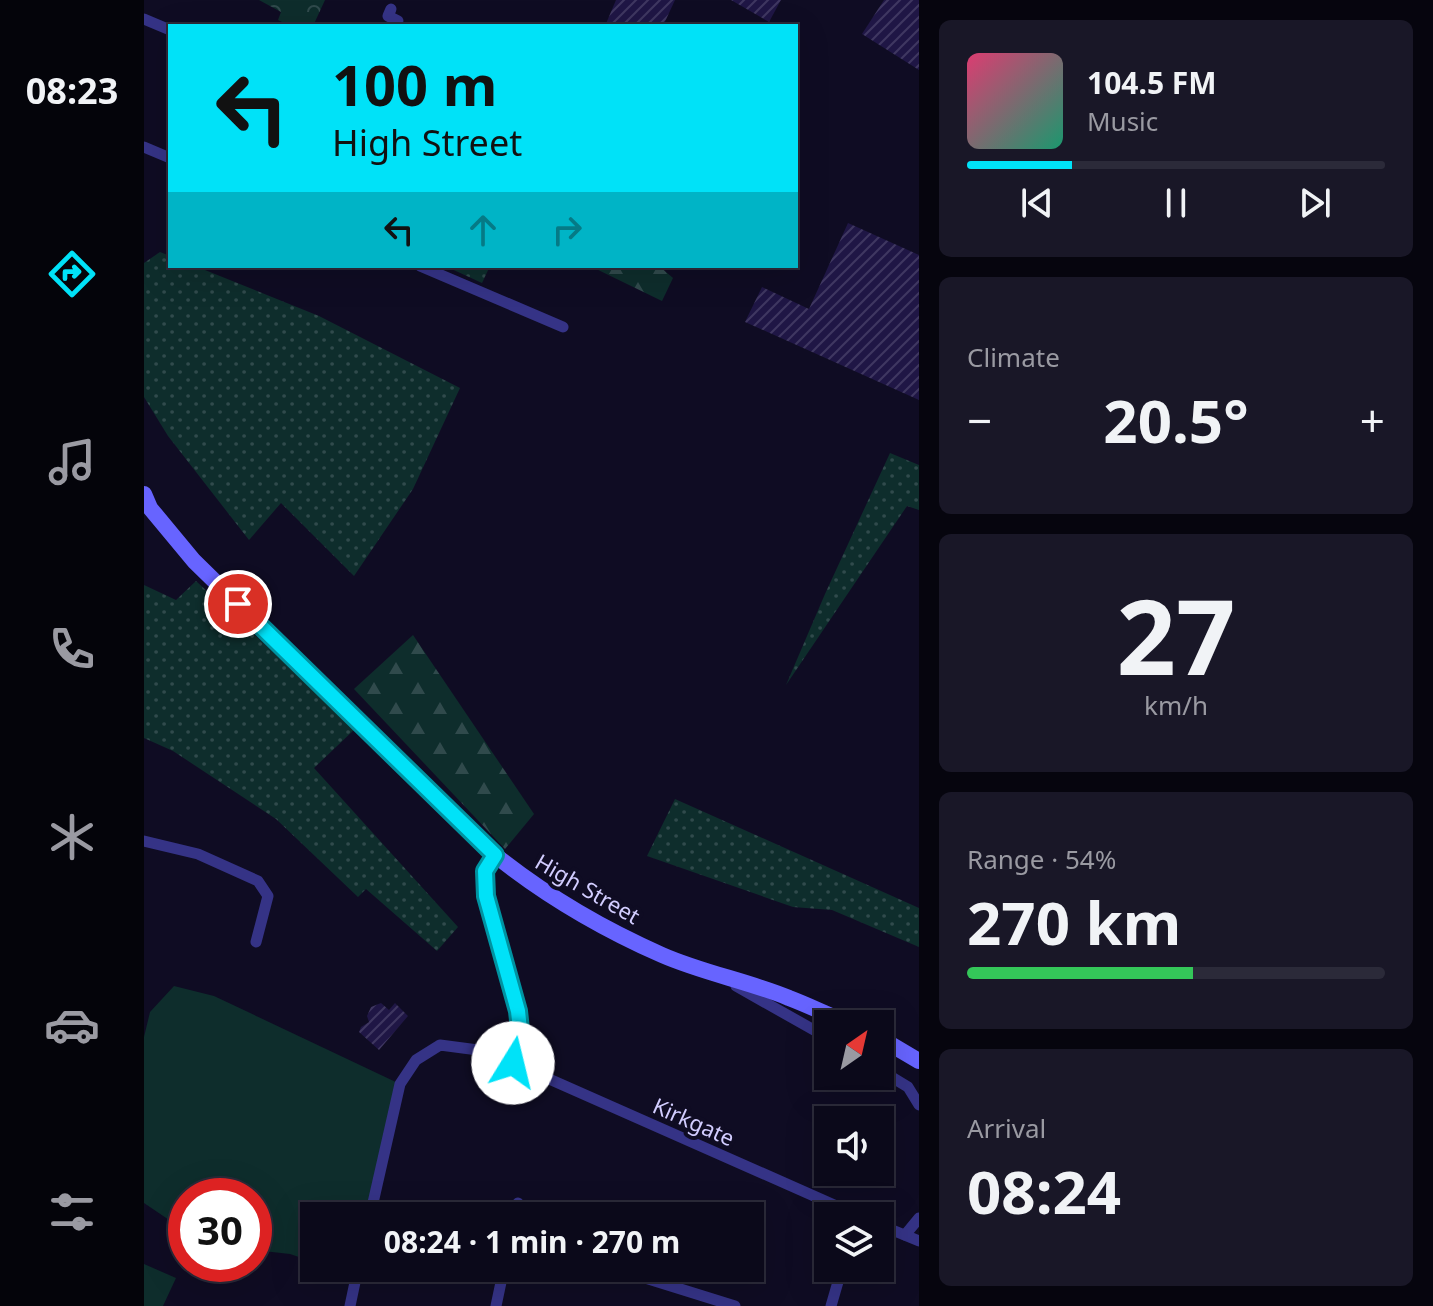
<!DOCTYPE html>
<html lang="en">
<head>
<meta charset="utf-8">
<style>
	:root { --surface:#0b091a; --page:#191727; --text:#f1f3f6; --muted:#9a9aa2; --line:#2b2a39; --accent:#00e2f8 }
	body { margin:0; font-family:"Noto Sans",sans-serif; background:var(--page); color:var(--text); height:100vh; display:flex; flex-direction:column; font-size:30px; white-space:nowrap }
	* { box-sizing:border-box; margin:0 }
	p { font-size:26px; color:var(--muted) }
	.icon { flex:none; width:44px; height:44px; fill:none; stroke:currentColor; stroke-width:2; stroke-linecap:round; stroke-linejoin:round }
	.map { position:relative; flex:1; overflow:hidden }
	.drawer { display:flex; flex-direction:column; gap:20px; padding:20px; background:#06050e; width:514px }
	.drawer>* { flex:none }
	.banner { position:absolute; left:24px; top:24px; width:630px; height:244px; border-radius:0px; box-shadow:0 8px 32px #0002,0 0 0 2px var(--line); background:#00e2f8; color:#111; overflow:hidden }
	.needle { width:52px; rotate:34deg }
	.fabs { position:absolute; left:670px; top:1010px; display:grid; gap:16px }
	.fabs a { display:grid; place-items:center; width:80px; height:80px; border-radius:0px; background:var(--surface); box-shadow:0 8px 32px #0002,0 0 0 2px var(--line); font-size:40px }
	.speed { position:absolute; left:24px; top:1178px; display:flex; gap:16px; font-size:40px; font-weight:700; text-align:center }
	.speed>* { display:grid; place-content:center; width:104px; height:104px; border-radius:50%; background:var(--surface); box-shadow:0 8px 32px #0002,0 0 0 2px var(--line); line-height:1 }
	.speed .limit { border:12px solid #d22; background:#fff; color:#111 }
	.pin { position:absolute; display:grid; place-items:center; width:68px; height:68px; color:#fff; margin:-34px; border:4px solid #fff; border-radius:50%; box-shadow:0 2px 8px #0007 }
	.me { position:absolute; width:88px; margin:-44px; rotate:9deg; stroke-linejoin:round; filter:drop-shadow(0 0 6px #0008) }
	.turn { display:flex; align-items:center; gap:28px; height:168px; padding:0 32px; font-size:36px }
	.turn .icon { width:104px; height:104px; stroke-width:2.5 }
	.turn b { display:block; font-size:56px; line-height:68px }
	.lanes { display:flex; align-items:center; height:76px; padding:0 32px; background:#0003; justify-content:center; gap:40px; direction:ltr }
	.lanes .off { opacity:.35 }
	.big { font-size:60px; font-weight:700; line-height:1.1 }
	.drawer .tile { flex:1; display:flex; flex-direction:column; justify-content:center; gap:12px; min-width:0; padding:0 28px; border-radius:12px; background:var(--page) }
	.drawer .dial { align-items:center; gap:0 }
	.dial b { font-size:104px; line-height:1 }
	.song { display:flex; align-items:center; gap:24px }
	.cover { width:96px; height:96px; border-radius:12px; background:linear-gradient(135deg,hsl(340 70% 55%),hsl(160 70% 35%)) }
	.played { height:8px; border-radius:4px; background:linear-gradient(90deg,var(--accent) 25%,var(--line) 25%) }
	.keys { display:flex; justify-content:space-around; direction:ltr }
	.heat { display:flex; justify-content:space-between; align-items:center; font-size:44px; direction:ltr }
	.charge { height:12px; border-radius:6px; background:linear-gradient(90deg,#34c759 54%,var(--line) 0) }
	.trip { position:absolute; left:156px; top:1202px; width:464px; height:80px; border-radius:0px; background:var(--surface); box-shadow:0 8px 32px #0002,0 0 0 2px var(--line); font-weight:700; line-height:80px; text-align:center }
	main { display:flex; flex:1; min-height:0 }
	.dock { display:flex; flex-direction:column; width:144px; justify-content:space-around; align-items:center; background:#04040a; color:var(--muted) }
	.dock .icon { width:56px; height:56px }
	.dock .selected { color:var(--accent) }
	.dock b { font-size:36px; color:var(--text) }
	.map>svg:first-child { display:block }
	.grass { fill:url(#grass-dots) }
	.forest { fill:url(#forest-firs) }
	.park { fill:url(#park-crowns) }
	.garden { fill:#0e2d2c }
	.building { fill:url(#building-hatch) }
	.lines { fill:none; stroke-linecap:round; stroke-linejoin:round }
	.street { stroke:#353386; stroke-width:11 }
	.secondary { stroke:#6764ff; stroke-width:16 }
	.route-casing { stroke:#0093a1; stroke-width:20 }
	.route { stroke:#00e2f8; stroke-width:14 }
	.labels { text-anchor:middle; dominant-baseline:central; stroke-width:8; stroke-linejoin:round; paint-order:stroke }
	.street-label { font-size:22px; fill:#d2cdff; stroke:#0f0c23 }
</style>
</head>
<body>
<main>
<nav class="dock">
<b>08:23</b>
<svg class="icon selected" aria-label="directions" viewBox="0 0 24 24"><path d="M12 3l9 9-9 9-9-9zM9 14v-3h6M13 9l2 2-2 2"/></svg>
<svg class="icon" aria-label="music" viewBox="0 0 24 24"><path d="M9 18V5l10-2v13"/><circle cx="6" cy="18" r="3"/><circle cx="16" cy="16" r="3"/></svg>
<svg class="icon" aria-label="phone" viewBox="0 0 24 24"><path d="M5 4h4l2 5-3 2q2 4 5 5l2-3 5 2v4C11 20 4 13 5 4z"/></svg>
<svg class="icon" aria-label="climate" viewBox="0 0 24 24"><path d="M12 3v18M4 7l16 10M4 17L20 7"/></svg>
<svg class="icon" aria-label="car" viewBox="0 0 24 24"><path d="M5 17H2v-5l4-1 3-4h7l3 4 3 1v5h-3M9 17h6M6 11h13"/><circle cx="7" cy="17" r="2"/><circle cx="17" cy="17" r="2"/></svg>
<svg class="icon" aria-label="filters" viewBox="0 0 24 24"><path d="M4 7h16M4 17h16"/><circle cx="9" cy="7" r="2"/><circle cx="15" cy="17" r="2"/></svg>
</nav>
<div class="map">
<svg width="775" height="1306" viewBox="0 0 775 1306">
	<defs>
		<pattern id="grass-dots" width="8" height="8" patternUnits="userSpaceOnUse" patternTransform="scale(2)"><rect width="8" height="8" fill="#0e2d2c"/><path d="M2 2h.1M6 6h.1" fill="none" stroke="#304a4c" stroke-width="1.8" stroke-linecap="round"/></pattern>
		<pattern id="forest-firs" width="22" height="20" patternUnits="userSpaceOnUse" patternTransform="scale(2)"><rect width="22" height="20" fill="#0e2d2c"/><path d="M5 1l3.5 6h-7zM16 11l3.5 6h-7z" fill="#304a4c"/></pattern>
		<pattern id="park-crowns" width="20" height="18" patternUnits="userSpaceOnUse" patternTransform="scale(2)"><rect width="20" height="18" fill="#0e2d2c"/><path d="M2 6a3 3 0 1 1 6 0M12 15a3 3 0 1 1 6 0" fill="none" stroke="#304a4c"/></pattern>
		<pattern id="building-hatch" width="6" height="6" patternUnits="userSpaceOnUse" patternTransform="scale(2)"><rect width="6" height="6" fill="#1f1645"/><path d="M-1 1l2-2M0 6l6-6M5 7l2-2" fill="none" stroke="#3f3761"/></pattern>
	</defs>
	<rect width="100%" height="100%" fill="#0f0c23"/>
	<g class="grass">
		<polygon points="16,252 26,256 26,266 51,266 175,316 316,388 269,489 210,576 137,503 105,540 24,436 0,397 0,263"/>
		<polygon points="301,266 346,266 338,283"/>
		<polygon points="746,453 775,465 775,510 763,506 642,685 681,594"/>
		<polygon points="52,581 212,728 170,768 314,927 293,951 222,889 214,897 132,819 29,751 0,738 0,585 32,600"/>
		<polygon points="531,799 775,908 775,947 688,910 649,907 503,856"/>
	</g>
	<g class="forest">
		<polygon points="446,266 515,266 529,278 518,301"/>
		<polygon points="269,635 390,814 361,849 210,689"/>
	</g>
	<polygon class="park" points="115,0 181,0 169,26 146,26 134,20 137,12"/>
	<g class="garden">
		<polygon points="30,986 70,996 256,1084 226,1216 170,1216 170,1262 146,1254 110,1250 110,1196 42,1196 42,1229 34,1226 0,1203 0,1037 6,1012"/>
		<polygon points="0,1264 32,1278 19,1306 0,1306"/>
	</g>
	<g class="building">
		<polygon points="472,0 531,0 519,26 461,26"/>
		<polygon points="587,0 637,0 625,22"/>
		<polygon points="740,0 775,0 775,70 718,34"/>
		<polygon points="704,223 775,255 775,400 601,322 618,287 665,309"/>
		<polygon points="237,1003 245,1010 251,1003 264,1016 235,1050 215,1032 217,1027 225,1022 223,1016 227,1007"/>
		<polygon points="684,1164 684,1172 710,1172 704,1185 678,1172"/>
	</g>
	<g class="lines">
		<g class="street">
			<polyline points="247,9 244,16 254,21"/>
			<polyline points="0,19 26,30"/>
			<polyline points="0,147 26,158"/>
			<polyline points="276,266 419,327"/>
			<polyline points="0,841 54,854 114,881 124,896 112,942"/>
			<polyline points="351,855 341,871 342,896 374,1011 377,1039 369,1063"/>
			<polyline points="592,986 684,1038"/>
			<polyline points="736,1070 764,1087 775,1105"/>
			<polyline points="226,1216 256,1084 272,1060 296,1045 334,1050 369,1063 715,1216"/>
			<polyline points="371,1216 374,1203"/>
			<polyline points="736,1225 775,1241"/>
			<polyline points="761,1235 775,1218"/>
			<polyline points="469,1268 591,1306"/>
			<polyline points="206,1306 214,1268"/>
			<polyline points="352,1306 360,1268"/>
			<polyline points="687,1306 698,1268"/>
		</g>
		<g class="secondary">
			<path d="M 0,494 L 6,508 L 50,561 L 351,855 C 401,895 459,929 518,955 C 559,973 604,981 645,998 C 666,1006 686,1016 707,1024"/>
			<polyline points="736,1038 775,1061"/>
		</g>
	</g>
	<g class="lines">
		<g class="route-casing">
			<polyline id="route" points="94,604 351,855 341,871 342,896 374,1011 377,1039 369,1063"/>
		</g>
		<use href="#route" class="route"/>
	</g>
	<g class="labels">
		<g class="street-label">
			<text transform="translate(444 888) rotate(30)">High Street</text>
			<text transform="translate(550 1121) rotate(24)">Kirkgate</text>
		</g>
	</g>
</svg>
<div class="fabs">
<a><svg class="needle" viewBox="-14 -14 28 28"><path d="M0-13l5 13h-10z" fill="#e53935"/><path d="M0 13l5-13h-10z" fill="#9a9aa2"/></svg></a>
<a><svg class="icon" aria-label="sound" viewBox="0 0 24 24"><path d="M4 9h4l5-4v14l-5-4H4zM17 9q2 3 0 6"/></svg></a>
<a><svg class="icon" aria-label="layers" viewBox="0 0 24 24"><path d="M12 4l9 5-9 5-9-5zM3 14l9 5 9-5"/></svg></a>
</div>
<div class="speed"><div class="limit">30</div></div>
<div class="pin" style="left:94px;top:604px;background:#d93025"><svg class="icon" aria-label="arrive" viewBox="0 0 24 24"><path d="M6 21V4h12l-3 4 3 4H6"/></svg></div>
<svg class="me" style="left:369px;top:1063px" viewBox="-20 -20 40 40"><circle r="19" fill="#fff"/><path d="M0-13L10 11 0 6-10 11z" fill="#00e2f8"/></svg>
<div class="trip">08:24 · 1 min · 270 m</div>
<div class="banner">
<div class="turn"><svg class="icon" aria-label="left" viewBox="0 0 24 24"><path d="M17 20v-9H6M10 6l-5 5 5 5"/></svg><div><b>100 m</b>High Street</div></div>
<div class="lanes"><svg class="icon" aria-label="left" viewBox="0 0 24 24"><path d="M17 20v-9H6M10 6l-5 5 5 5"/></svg><svg class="icon off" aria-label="ahead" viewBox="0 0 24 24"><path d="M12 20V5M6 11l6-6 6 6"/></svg><svg class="icon off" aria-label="right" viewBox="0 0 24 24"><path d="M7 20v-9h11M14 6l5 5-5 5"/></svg></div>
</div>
</div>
<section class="drawer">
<div class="tile">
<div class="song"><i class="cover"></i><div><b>104.5 FM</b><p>Music</p></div></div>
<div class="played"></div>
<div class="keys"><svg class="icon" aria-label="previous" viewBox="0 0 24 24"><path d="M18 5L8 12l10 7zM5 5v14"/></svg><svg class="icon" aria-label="pause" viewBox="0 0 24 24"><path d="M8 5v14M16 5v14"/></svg><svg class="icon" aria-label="next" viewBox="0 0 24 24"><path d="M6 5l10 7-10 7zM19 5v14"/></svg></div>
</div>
<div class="tile"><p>Climate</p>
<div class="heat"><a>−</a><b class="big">20.5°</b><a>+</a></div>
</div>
<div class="tile dial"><b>27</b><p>km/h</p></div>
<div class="tile"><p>Range · 54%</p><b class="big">270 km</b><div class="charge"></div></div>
<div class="tile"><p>Arrival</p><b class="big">08:24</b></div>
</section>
</main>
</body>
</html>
